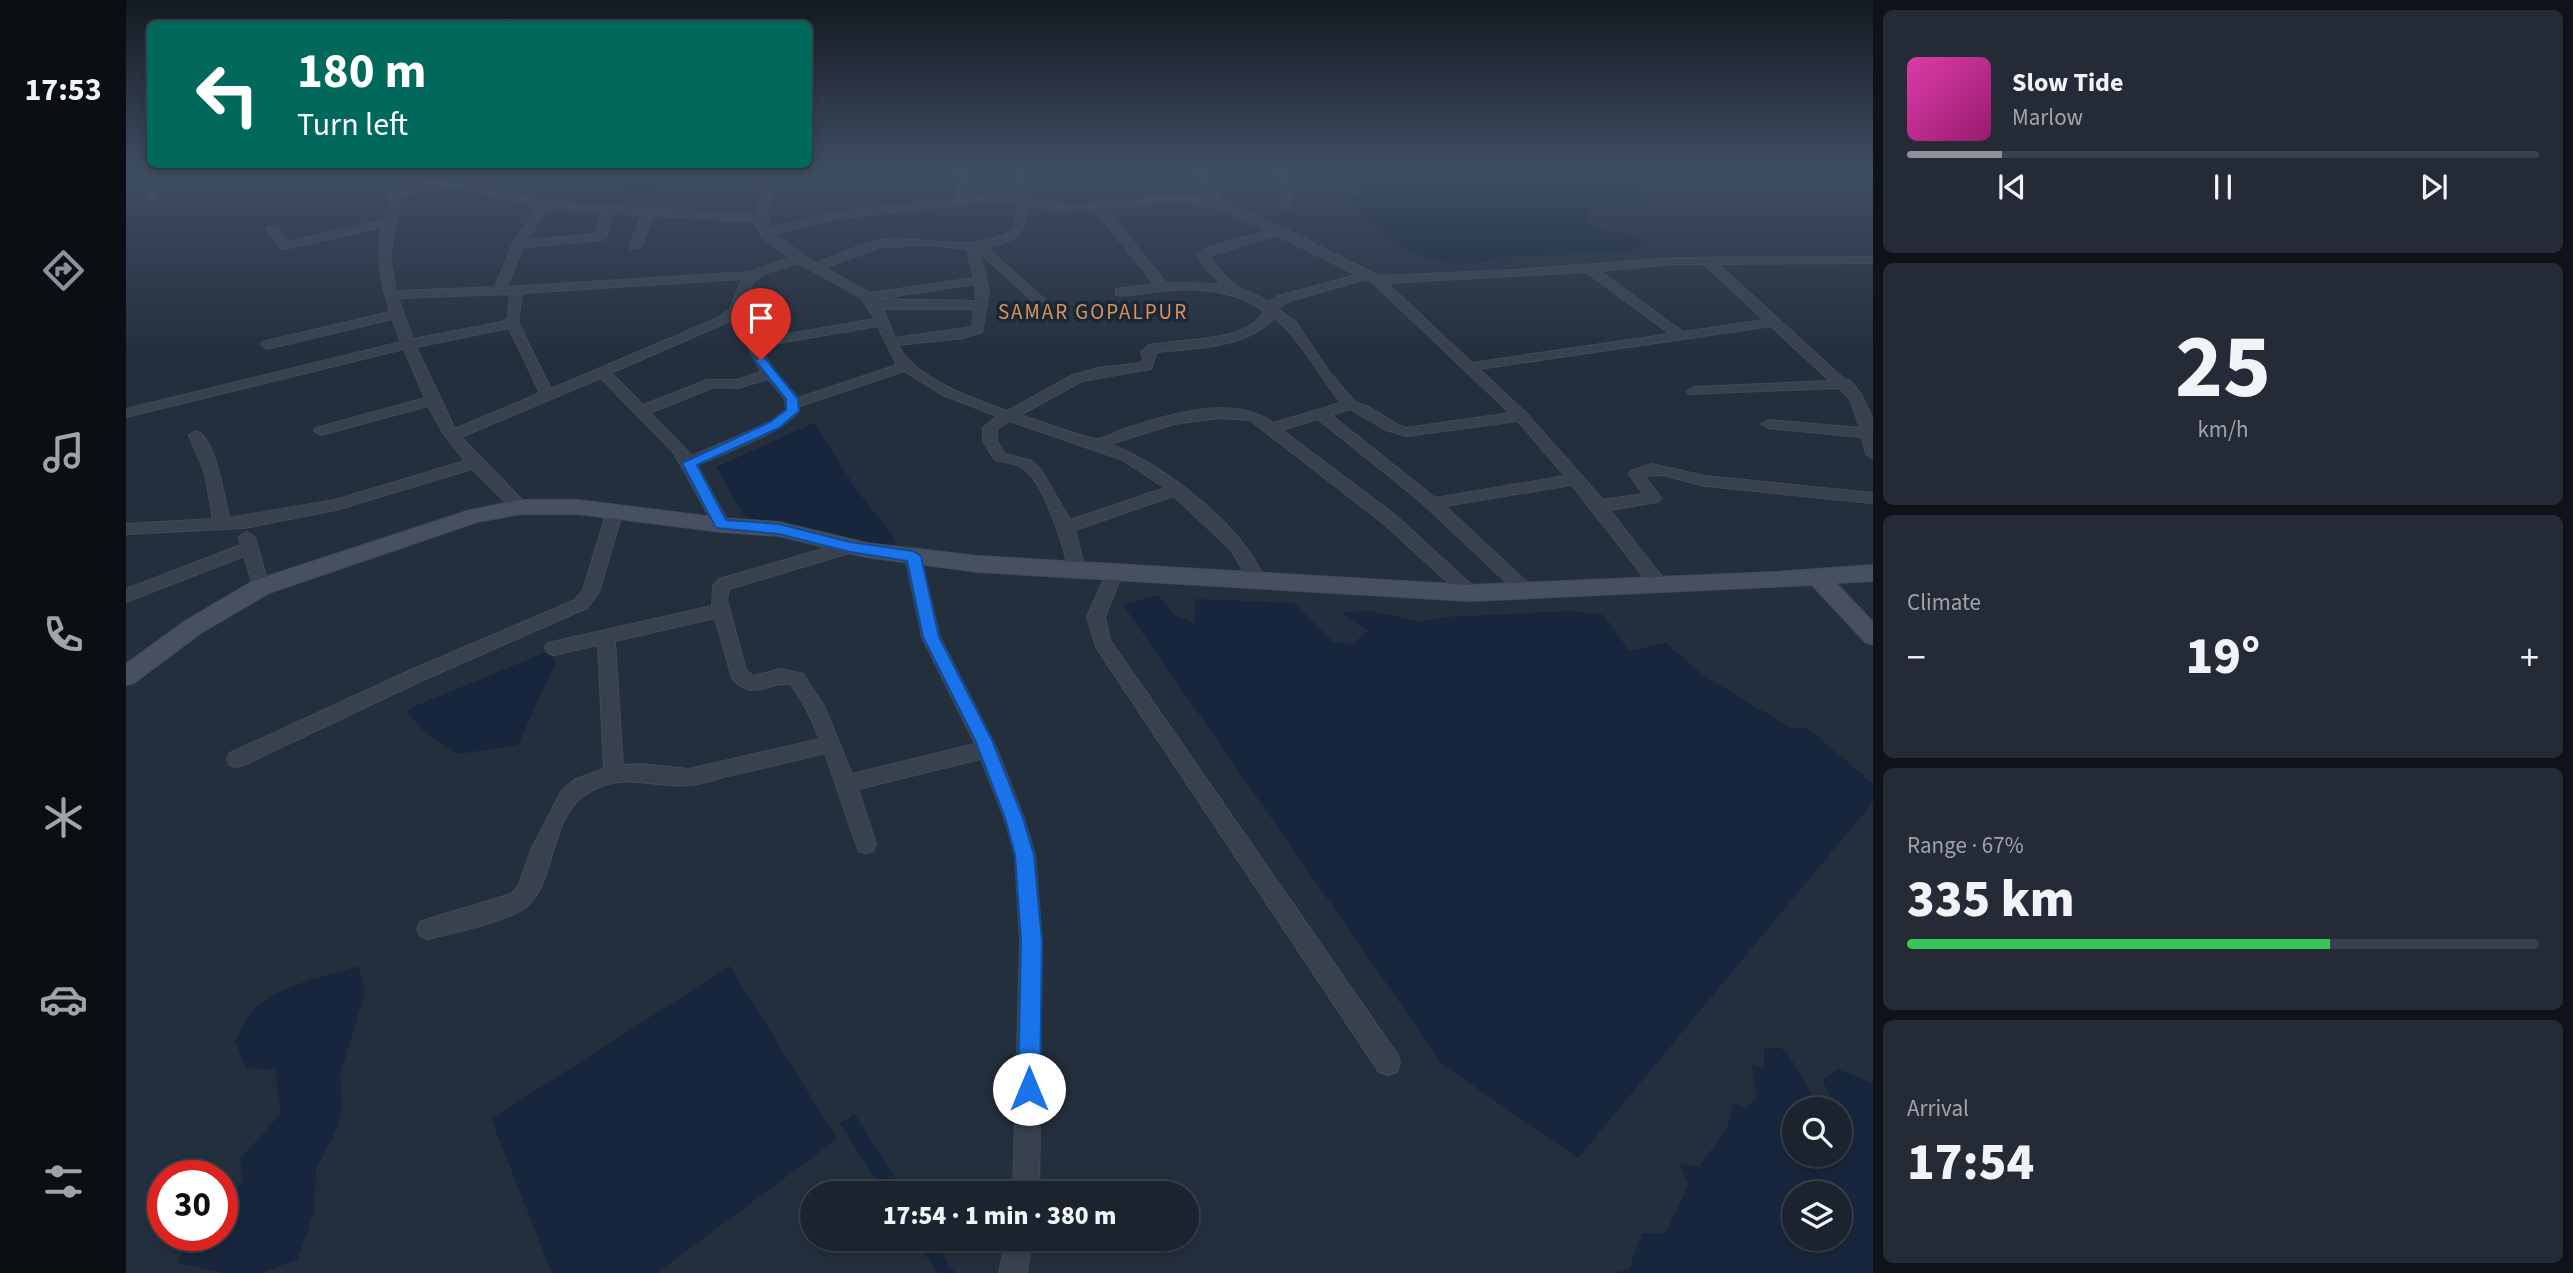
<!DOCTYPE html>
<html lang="en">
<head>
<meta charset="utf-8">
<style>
	:root { --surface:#1b232e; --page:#242b36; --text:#f1f3f6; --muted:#a0a4aa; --line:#39404a; --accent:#8c9099 }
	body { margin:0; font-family:"Source Sans 3",sans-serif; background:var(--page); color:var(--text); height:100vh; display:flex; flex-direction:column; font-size:26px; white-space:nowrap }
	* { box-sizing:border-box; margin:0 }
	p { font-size:23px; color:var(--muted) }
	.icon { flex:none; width:38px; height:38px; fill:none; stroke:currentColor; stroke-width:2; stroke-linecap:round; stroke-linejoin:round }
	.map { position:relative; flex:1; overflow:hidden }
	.details { display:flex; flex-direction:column; gap:10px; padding:10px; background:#0f1319; width:700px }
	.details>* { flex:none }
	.hud { position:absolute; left:21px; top:21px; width:665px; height:147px; border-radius:10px; box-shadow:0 4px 10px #0003,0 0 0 2px var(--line); background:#00695c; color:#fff; overflow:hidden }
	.controls { position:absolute; left:1656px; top:1097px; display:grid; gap:14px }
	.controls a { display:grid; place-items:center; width:70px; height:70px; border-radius:50%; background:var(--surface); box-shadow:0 4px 10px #0003,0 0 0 2px var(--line); font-size:35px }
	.speed { position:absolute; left:21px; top:1160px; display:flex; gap:14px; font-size:35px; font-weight:700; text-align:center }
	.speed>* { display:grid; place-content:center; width:91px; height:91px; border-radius:50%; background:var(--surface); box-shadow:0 4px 10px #0003,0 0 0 2px var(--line); line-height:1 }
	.speed .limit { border:10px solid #d22; background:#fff; color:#111 }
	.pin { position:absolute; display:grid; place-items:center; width:60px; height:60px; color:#fff; margin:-72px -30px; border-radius:50% 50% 50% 0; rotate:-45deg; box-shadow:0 0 7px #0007 }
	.pin .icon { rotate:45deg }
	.me { position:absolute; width:77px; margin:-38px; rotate:0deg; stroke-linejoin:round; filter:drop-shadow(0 0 5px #0008) }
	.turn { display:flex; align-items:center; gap:24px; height:147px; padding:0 35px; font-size:32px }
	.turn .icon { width:91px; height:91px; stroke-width:2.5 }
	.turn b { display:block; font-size:49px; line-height:60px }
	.big { font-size:52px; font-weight:800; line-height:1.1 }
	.details .widget { flex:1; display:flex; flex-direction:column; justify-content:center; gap:10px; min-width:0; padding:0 24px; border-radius:10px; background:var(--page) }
	.details .dial { align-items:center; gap:0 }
	.dial b { font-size:91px; line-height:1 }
	.song { display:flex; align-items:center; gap:21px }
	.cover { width:84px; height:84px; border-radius:10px; background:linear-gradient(135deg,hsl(320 70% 55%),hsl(320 70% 35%)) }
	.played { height:7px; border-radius:4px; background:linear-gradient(90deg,var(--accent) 15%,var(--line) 15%) }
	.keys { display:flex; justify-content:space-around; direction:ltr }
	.heat { display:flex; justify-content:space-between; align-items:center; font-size:38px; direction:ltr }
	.charge { height:10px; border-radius:5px; background:linear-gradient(90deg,#34c759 67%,var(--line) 0) }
	.trip { position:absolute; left:674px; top:1181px; width:399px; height:70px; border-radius:35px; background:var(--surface); box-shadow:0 4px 10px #0003,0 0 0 2px var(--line); font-weight:800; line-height:70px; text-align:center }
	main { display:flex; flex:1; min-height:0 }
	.dock { display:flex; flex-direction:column; width:126px; justify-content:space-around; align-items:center; background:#0b0e12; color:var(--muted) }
	.dock .icon { width:49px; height:49px }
	.dock .active { color:var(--accent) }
	.dock b { font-size:32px; color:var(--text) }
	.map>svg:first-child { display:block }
	.water { fill:#17263c; fill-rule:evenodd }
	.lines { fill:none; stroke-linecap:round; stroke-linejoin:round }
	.lane-casing { stroke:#414a57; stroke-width:8 }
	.street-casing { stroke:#414a57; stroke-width:2 }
	.secondary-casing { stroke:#414a57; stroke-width:2 }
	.lane { stroke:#38414e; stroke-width:6 }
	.street { fill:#38414e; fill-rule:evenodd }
	.secondary { fill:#465061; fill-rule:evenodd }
	.route { fill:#1a73e8; stroke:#114b97; stroke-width:2 }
	.labels { text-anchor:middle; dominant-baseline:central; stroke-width:7; stroke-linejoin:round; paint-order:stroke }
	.far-quarter-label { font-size:21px; letter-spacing:2px; fill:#d59563; stroke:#1d2633 }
</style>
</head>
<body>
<main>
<nav class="dock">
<b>17:53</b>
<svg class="icon active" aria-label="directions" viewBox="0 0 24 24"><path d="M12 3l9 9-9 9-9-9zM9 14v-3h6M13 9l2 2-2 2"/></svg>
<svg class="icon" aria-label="music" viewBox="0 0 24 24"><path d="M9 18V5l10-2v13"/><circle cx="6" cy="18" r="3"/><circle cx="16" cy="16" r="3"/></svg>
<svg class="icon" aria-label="phone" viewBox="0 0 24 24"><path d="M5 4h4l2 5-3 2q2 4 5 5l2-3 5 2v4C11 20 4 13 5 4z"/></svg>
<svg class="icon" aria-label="climate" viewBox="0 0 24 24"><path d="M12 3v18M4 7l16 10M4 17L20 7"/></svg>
<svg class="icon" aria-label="car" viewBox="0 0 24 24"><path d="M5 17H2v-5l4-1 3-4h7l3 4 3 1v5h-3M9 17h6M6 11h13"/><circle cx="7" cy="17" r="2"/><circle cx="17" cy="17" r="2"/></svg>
<svg class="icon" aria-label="filters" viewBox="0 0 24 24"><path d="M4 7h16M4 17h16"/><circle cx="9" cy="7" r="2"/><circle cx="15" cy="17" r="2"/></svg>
</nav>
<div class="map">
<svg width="1747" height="1273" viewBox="0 0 1747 1273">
	<rect width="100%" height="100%" fill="#242f3e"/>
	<g class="water">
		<path d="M 460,173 L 552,173 L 555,179 L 553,184 C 513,190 498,190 460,178 Z"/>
		<path d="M 1238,173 L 1531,173 L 1518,175 L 1515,178 L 1504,177 L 1508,189 L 1534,195 L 1517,198 L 1522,206 L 1468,202 L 1462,207 L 1464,223 L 1475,231 L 1502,232 L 1517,245 L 1507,251 L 1373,257 C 1362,263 1353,263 1341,263 C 1288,263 1263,240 1227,205 L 1223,200 L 1238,191 L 1234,179 Z"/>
		<polygon points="688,423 732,492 768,537 772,549 691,530 627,520 617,514 590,467"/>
		<polygon points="1032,595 1047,614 1069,624 1069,599 1169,603 1207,642 1226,644 1242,631 1215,612 1245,611 1294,622 1320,617 1446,611 1478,615 1503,651 1540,643 1580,677 1663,727 1683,729 1747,784 1747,802 1452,1158 1317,1065 997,605"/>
		<polygon points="420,652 430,661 392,745 332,754 297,731 280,710"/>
		<path d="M 232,966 L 239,993 L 214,1075 L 216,1110 L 210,1131 L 190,1169 L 188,1212 L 172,1259 L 136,1273 L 98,1273 L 51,1263 L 64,1236 L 96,1236 L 96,1195 L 117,1183 L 114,1159 L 155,1113 L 149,1070 L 120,1068 L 109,1040 C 115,1031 119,1019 126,1011 C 150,985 200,977 232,966 Z"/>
		<polygon points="604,966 711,1139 531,1273 426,1273 365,1119"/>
		<path d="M 1655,1048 C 1678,1069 1677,1092 1699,1109 L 1668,1110 L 1668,1155 L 1713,1155 L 1713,1110 L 1700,1109 L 1708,1107 L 1697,1081 L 1711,1069 L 1747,1083 L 1747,1273 L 1488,1273 L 1503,1269 L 1516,1233 L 1539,1234 L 1563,1184 L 1553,1164 L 1573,1167 L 1602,1126 L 1607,1103 L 1621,1108 L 1631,1096 L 1625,1063 L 1638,1068 L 1638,1049 ZM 1668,1194 L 1713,1194 L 1713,1239 L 1668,1239 Z"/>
		<polygon points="728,1113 779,1193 759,1193 714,1124"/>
		<polygon points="789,1239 807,1239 829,1273 811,1273"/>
	</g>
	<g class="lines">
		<g class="lane-casing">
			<g id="lane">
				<polyline points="13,173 26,196"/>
				<polyline points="644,176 670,173"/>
			</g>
		</g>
		<g class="street-casing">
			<g id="street">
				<path d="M 270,173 L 280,173 L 277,187 L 360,173 L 379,173 L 344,183 L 418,202 L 630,215 L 639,173 L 649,173 L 641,214 L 643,229 L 705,213 L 832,199 L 831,173 L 841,173 L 843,198 L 879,194 L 892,196 L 890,173 L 900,173 L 903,199 C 955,214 1025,192 1082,198 L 1067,173 L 1077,173 L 1095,201 L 1159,229 L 1253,276 L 1388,270 L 1548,258 L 1747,257 L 1747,263 L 1592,264 L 1719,380 L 1724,381 L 1735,394 L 1746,417 L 1747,459 L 1740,454 L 1736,437 L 1642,428 L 1635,424 L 1642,420 L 1734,428 L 1724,399 L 1713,388 L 1563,394 L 1561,391 L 1568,387 L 1704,381 L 1645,326 L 1353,369 L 1400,413 L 1477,500 L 1517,494 L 1503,474 L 1505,471 L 1525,464 L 1579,476 L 1747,493 L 1747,503 L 1579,486 L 1537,475 L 1519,476 L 1535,498 L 1532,502 L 1484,510 L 1539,581 L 1541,585 L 1533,591 L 1527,589 L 1446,485 L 1319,506 L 1405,586 L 1407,590 L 1405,594 L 1393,594 L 1294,501 L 1192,419 L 1156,430 L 1269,515 L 1350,589 L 1352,593 L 1350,597 L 1338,597 L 1257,523 L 1124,420 L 1093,418 L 1048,424 L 984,444 C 1040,467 1115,524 1139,580 L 1137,584 L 1125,584 L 1105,550 L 1048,496 L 949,530 L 959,570 L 951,576 L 943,570 C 937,546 918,479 895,467 C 888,463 877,462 869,460 L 857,441 L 857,428 L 871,416 L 817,395 L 778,371 L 674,406 C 673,427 591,456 571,465 L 604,525 L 596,530 L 590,529 L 548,453 L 475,378 L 335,437 L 399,503 L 402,507 L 399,511 L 389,511 L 346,469 L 210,510 L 118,528 L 0,534 L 0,524 L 87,519 L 79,473 L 63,435 L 70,431 C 89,436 99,500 103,518 L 209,500 L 339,461 L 319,436 L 302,406 L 195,435 L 188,431 L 190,428 L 299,398 L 278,349 L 0,417 L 0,409 L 275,342 L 266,319 L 141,349 L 135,345 L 136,342 L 264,312 C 255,283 250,258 256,227 L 159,249 L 155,248 L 140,228 L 150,226 L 162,242 L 258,220 ZM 331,186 L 412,207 L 387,244 L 369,287 L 270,291 L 264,257 L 275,194 ZM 879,200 L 892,202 L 889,227 C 857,257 792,233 751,241 C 731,245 710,256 690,263 L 647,234 L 705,219 ZM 1039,203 C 1085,202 1102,211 1142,231 L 1080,248 L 1071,255 L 1080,269 L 1096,284 L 1040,283 L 979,208 ZM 902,205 L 926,210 L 968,209 L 1028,284 L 990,289 L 990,295 C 1003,297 1020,293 1033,291 C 1070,287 1108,289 1138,311 C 1122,344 1054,338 1023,345 L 1015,352 L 1017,359 L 1015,363 L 972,368 L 947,375 L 881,411 C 847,399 789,379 772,345 L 837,338 L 856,332 L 863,291 L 854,253 L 929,321 L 937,321 L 939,318 L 861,248 C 891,238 898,238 902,205 ZM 421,208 L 475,212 L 470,234 L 401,240 ZM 486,213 L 516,215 L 503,247 L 505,249 L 515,247 L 527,215 L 629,222 L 636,237 L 664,258 L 624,272 L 381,287 L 397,247 L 476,240 L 481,236 ZM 1151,235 L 1231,275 L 1152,296 L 1143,302 C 1134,296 1125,294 1116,289 C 1104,282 1090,268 1083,256 ZM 803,245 L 841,249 L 848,278 L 744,293 L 699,268 L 754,247 ZM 672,263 L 735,298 L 749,319 L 631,339 L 616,311 C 628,269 634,276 672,263 ZM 1548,264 L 1578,264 L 1638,320 L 1557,332 L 1474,271 ZM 1460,272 L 1544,334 L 1346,363 L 1261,283 ZM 616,279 L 604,309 L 592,318 L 425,389 L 392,322 L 396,293 ZM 1240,279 L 1247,283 L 1384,413 L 1280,428 L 1270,424 L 1243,407 L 1229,402 L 1204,373 L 1170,322 L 1152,309 L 1160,302 ZM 849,284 L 850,301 L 750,299 ZM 384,294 L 382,318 L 376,322 L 287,339 L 272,298 ZM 757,309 L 848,309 L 846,327 L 769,338 ZM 1148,318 C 1173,336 1194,377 1215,403 L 1147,423 C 1108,394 1044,414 1001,428 C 992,430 980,439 971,439 C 964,440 905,418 894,415 L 956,381 L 1025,369 L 1031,352 C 1069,348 1121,348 1148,318 ZM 608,319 L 635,372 L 611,380 L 581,380 L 517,405 L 485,373 ZM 752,326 L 771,365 L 672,398 L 646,368 L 634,346 ZM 383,328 L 414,393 L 329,429 L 290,347 ZM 642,379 L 659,399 L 660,410 L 644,422 L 566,456 L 524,413 L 588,387 L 612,388 ZM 1224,409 L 1260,430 L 1280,436 L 1392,421 L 1439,476 L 1309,498 L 1205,415 ZM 884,421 L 997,460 L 1039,488 L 944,520 L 915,470 L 906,461 L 879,454 L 871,441 L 871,429 Z"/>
				<polygon points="525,173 516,177 511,174 511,173"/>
				<polygon points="1150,173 1160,173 1163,180 1165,210 1156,208"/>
				<polygon points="489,506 497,511 473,592 461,608 297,680 118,765 111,767 104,765 101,759 104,753 285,670 449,600 457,590 481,511"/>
				<polygon points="121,532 129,537 143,587 141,591 129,591 118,556 0,602 0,589 115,545 113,537"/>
				<path d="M 724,541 L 732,547 L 730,551 L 603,589 L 601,600 L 620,670 L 627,676 L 655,669 L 677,674 L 698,706 L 726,774 L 849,744 L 796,637 L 779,556 L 781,552 L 793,552 L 814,637 L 871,749 L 898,818 L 909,855 L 916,941 L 913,1194 L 887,1194 L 894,941 L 889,855 L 878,818 L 855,759 L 732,789 L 750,844 L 747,851 L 740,853 L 733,851 L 730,844 L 699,753 C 668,761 637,768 606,775 C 592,778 578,784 564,785 C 529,789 502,771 465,791 C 423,812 431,879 402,905 C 386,921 326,933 302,939 L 294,936 L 291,929 L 294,922 L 302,919 L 385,894 L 392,886 L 406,848 L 436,790 L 450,779 L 478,769 L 472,645 L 428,655 L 422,653 L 419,648 L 422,643 L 586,606 L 587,586 L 593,579 ZM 589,618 L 606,678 C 628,703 640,681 665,684 L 680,708 L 694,739 L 563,769 L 516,764 L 497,765 L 489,641 Z"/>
				<polygon points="989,566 997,572 979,617 984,640 1271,1054 1274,1063 1271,1072 1262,1075 1253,1072 970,647 961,617 981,572"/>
				<polygon points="880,1239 906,1239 901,1273 873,1273"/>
			</g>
		</g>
		<g class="secondary-casing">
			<polygon id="secondary" points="394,500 452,500 596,518 653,522 740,543 852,556 1344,585 1649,572 1747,565 1747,581 1710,583 1747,622 1747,645 1739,642 1686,585 1344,601 852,572 740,557 653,536 596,532 452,514 394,514 351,522 143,593 75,633 8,683 0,685 0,664 59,621 127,581 341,511"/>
		</g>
		<use href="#lane" class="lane"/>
		<use href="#street" class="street"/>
		<use href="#secondary" class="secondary"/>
	</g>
	<linearGradient id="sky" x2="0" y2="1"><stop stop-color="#141a22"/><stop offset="0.49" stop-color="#3f4d63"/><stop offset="1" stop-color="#3f4d63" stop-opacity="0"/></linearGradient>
	<rect width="1747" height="351" fill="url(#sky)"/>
	<polygon class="route" points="635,357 639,358 672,399 673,411 653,428 571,465 600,520 653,524 724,542 787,551 795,556 813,637 866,740 897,818 908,855 916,941 914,1089 911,1097 903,1100 895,1097 892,1089 895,941 889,855 879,818 849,740 797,637 781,561 724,552 653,534 590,528 556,463 644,422 660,410 660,399 629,360"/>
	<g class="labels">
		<g class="far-quarter-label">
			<text x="967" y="312">SAMAR GOPALPUR</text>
		</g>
	</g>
</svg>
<div class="controls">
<a><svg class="icon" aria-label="search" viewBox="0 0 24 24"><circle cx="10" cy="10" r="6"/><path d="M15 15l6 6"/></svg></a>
<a><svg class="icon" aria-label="layers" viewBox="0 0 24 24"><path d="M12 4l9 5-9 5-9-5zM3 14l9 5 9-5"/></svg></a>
</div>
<div class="speed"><div class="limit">30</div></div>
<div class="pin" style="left:635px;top:360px;background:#d93025"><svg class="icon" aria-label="arrive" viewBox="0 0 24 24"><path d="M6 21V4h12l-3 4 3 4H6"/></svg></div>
<svg class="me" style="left:903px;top:1089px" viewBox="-20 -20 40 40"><circle r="19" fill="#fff"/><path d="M0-13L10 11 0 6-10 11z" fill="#1a73e8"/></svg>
<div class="trip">17:54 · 1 min · 380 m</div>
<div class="hud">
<div class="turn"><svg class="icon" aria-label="left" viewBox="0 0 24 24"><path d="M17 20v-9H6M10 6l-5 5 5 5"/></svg><div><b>180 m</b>Turn left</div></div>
</div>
</div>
<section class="details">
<div class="widget">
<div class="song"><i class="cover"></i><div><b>Slow Tide</b><p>Marlow</p></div></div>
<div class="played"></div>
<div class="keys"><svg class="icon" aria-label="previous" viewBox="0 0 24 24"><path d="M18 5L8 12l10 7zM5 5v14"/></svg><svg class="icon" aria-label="pause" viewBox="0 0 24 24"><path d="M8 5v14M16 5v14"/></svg><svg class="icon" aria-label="next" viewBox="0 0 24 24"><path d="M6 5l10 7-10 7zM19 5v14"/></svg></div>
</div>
<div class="widget dial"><b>25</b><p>km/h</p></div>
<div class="widget"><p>Climate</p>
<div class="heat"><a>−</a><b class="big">19°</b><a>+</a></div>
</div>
<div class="widget"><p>Range · 67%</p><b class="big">335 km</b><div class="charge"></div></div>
<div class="widget"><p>Arrival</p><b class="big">17:54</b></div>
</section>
</main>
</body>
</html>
